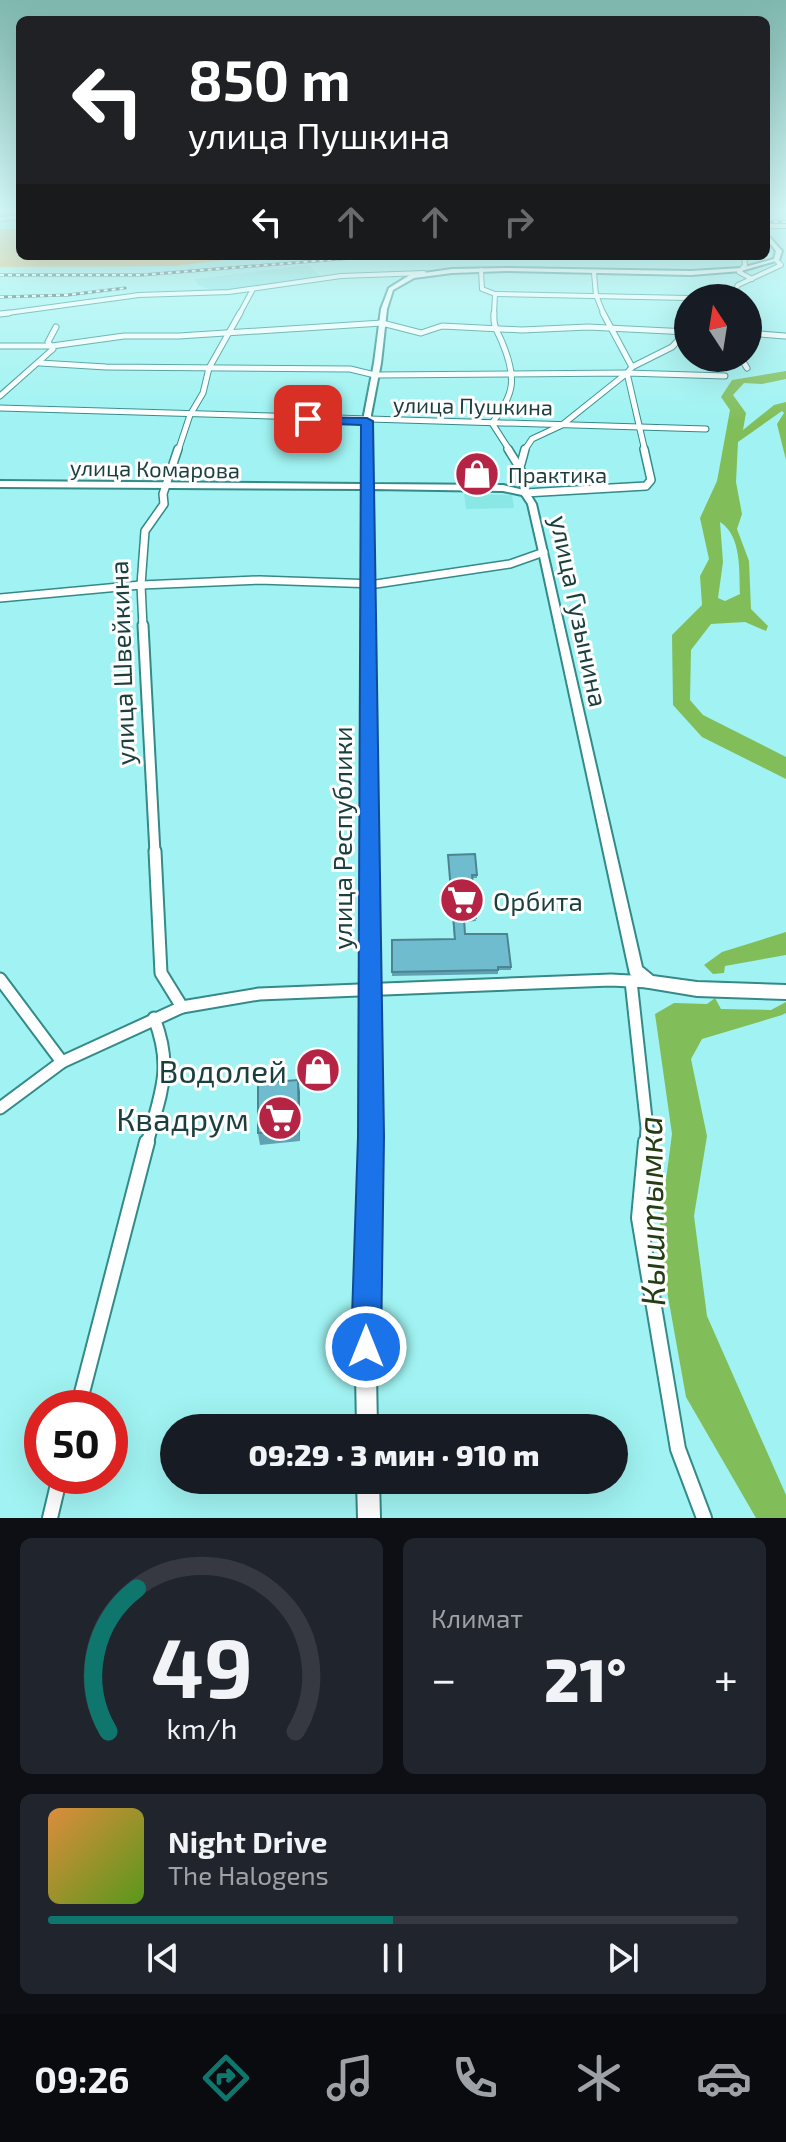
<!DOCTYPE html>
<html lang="ru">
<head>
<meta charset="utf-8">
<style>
	:root { --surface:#171b24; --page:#20242c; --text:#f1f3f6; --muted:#9ea1a6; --line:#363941; --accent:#0f766e }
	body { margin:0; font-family:"Exo 2",sans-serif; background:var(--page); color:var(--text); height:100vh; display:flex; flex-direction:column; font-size:30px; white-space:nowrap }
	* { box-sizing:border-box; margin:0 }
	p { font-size:26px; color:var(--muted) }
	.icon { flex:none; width:44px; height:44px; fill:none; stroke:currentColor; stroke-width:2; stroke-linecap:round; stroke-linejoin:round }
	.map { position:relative; height:1518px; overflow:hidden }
	.sheet { display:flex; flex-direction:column; gap:20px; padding:20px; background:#0d0f14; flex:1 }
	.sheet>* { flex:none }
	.top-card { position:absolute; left:16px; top:16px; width:754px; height:244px; border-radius:12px; box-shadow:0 8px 32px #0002; background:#202124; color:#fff; overflow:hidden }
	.needle { width:52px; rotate:348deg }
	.fabs { position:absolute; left:674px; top:284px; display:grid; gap:16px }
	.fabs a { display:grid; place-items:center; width:88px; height:88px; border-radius:50%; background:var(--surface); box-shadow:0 8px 32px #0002; font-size:40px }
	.speed { position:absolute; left:24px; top:1390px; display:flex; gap:16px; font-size:40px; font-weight:700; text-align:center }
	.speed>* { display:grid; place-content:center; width:104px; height:104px; border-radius:50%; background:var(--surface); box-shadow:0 8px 32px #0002; line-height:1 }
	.speed .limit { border:12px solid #d22; background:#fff; color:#111 }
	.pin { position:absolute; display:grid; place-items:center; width:68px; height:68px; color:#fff; margin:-34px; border-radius:16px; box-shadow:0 4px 12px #0006 }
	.me { position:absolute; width:88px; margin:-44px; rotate:0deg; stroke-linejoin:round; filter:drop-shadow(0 0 6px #0008) }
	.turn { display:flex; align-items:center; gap:28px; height:168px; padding:0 40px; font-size:36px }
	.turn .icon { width:104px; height:104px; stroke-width:2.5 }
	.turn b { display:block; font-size:56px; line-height:68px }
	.lanes { display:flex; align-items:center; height:76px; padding:0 40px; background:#0003; justify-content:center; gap:40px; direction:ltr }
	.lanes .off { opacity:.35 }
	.big { font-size:60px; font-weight:800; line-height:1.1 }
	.sheet .tile { flex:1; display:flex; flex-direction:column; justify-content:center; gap:12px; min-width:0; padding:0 28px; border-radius:12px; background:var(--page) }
	.sheet .dial { align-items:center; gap:0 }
	.dial svg { height:208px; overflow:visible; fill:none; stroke:var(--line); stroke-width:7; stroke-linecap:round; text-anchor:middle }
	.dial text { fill:var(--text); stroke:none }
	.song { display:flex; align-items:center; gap:24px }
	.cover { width:96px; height:96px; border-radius:12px; background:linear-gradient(135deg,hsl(30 70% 55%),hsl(90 70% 35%)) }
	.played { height:8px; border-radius:4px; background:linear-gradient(90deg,var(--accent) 50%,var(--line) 50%) }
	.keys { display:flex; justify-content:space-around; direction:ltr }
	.heat { display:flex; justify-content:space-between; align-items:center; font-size:44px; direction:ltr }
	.sheet .tiles { flex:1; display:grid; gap:20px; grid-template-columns:1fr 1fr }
	.tile:last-child { grid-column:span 2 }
	.trip { position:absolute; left:160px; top:1414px; width:468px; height:80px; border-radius:40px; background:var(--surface); box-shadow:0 8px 32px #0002; font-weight:800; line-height:80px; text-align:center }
	.dock { display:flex; height:128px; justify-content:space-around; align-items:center; background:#090b0e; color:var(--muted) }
	.dock .icon { width:56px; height:56px }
	.dock .selected { color:var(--accent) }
	.dock b { font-size:36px; color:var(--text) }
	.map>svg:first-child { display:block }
	.built { fill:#89e7e5 }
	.green { fill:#eeb25c }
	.water { fill:#81be5a; fill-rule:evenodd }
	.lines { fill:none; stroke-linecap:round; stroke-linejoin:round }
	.street-far5-casing { stroke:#338a89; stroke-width:6 }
	.street-far4-casing { stroke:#338a89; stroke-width:7 }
	.street-far3-casing { stroke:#338a89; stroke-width:10 }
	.street-far2-casing { stroke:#338a89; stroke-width:13 }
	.street-far1-casing { stroke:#338a89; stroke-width:15 }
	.street-casing { stroke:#338a89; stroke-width:18 }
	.secondary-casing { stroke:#338a89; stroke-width:4 }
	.street-far5 { stroke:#fff; stroke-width:4 }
	.street-far4 { stroke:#fff; stroke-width:5 }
	.street-far3 { stroke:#fff; stroke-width:7 }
	.street-far2 { stroke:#fff; stroke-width:9 }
	.street-far1 { stroke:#fff; stroke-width:11 }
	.street { stroke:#fff; stroke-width:14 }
	.secondary { fill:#fff; fill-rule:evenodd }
	.rail-casing { stroke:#2f5a59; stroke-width:3 }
	.rail { stroke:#fff; stroke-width:2; stroke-dasharray:4; stroke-linecap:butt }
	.wall { fill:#5fa2b2 }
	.shaded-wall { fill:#4e8491 }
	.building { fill:#6fbccf; stroke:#4e8491; stroke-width:2 }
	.route { fill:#1a73e8; stroke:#114b97; stroke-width:2 }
	.labels { text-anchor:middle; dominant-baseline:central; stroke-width:6; stroke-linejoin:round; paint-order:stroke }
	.far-street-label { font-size:22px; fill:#1b3f3e; stroke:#fff }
	.far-poi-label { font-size:22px; fill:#1b3f3e; stroke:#fff; text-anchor:start }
	.street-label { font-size:26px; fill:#1b3f3e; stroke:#fff }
	.poi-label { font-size:26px; fill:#1b3f3e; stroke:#fff; text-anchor:start }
	.near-poi-label { font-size:32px; fill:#1b3f3e; stroke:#fff; text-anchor:end }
	.near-water-label { font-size:34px; font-style:italic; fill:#253d15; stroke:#fff }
</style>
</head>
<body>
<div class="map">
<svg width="786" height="1518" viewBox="0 0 786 1518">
	<rect width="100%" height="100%" fill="#a0f3f2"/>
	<g class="built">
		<polygon points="308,265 321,276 276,285 214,291 198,285 195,279"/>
		<polygon points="464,494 512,495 514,508 466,509"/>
	</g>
	<polygon class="green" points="0,229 20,229 20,256 256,256 176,266 0,267"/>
	<g class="water">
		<path d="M 786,371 L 786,379 L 762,384 L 744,383 L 733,395 L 746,413 L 743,430 L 774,405 L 786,402 L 786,460 L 777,424 L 784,413 L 782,411 L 738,442 L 736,482 L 742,514 L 737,529 L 749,561 L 751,609 L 768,626 L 766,631 L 745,622 L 711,624 L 691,650 L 690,700 L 703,715 L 786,757 L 786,779 L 702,737 L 673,705 L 672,635 L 702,605 L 700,576 L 709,559 L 700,518 L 717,481 L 730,410 L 721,397 L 732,380 ZM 720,522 C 742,536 739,571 740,594 L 725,601 L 718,598 L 723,562 Z"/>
		<polygon points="786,932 786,955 725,966 724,973 713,974 704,965 722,952"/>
		<polygon points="715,998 721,1009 771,1010 786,1002 786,1013 782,1015 702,1039 691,1059 707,1136 694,1216 707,1316 786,1495 786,1518 756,1518 686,1397 658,1241 672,1134 655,1014 674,1003 707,1004"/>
	</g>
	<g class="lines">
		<g class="street-far5-casing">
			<g id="street-far5">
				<polyline points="0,219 20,217"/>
				<polyline points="766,226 786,226"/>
				<polyline points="744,256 745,265 739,272 752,279"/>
				<polyline points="481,270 482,289 495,294 494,315"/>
				<polyline points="594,273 596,295 604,315"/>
				<polyline points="495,294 688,298"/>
				<polyline points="731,298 738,285 781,265 776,260"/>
				<polyline points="0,314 139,295 229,292 341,276 424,273"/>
				<polyline points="239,315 253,289"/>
			</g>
		</g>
		<g class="street-far4-casing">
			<g id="street-far4">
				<path d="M 494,313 C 493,327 497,330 502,342 C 517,378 515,394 492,423 L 510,451"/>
				<polyline points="603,313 632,367 627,373 645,451"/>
				<polyline points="0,314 9,313"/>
				<polyline points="748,333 785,336"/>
				<polyline points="0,346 52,346 124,336 179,336 382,323 421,333 442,326 522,330 588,327 688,332"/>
				<polyline points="741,358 747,368"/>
				<polyline points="40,363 106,367 350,369 375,375 627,373 725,376"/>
				<polyline points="632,367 672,347 685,333"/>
				<polyline points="0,396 53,349 48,342 56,327"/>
				<polyline points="0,408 706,429"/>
				<polyline points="178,451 190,415 203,393 209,368 240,313"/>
				<polyline points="524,451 532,439 562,425 627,373"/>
			</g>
		</g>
		<g class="street-far3-casing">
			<g id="street-far3">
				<polyline points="508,449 521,470 525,493 646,486 651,480 644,449"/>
				<polyline points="521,464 525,449"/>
				<polyline points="0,598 141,585 259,580 376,584 510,564 544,552"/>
				<polyline points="143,627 141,585 145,531 164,504 163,494 178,449"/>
			</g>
		</g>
		<g class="street-far2-casing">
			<polyline id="street-far2" points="143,625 155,853"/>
		</g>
		<g class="street-far1-casing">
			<g id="street-far1">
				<polyline points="155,851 161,973 182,1007"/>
				<polyline points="0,979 62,1062"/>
				<polyline points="631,981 647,1128 646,1144"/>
				<polyline points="0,1108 62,1062 182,1007 259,994 611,980 649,982"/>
				<path d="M 147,1144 C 160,1094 174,1069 154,1018"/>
			</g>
		</g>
		<g class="street-casing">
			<g id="street">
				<polyline points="646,1142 639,1218 678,1449 704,1518"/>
				<polyline points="78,1408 147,1142"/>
				<polyline points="50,1518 60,1476"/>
			</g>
		</g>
		<g class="secondary-casing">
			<g id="secondary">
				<polygon points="766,233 782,251 779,260 741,271 691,275 506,271 452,273 414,278 393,290 387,309 381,363 371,415 372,484 503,485 528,491 536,504 642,967 653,976 697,982 786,985 786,999 697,996 649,988 644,987 630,974 539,552 528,504 522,495 503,491 372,489 379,1137 375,1319 377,1428 357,1428 355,1319 363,1137 363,489 0,487 0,481 363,484 364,415 374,363 381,309 389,288 410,275 452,269 506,268 691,271 741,268 774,259 776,251 766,238"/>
				<polygon points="357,1480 379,1480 380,1518 358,1518"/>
			</g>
		</g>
		<use href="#street-far5" class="street-far5"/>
		<use href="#street-far4" class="street-far4"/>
		<use href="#street-far3" class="street-far3"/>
		<use href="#street-far2" class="street-far2"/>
		<use href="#street-far1" class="street-far1"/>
		<use href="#street" class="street"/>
		<use href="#secondary" class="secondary"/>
		<g class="rail-casing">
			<g id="rail">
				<polyline points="766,222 786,222"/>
				<polyline points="0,275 142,275 378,256"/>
				<polyline points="0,297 68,295 125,288"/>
			</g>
		</g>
		<use href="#rail" class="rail"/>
	</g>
	<g class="wall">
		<polygon points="448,858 477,875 477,878 472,878 476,921 464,922 465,934 511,967 511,970 498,970 498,974 392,976 392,940 454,939"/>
		<polygon points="300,1092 300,1141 260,1145 258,1133"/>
	</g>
	<polygon class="shaded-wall" points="298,1080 300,1092 300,1141 299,1130"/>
	<g class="building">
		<polygon points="475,854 477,875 472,875 476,918 464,918 465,934 507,934 511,967 498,967 498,970 392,972 392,940 455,939 448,855"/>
		<polygon points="298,1080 299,1130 258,1133 258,1083"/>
	</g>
	<linearGradient id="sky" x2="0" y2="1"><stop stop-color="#7fb8af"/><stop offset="0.5" stop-color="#d4faf9"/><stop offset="1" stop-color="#d4faf9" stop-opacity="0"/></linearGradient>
	<rect width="786" height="420" fill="url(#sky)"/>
	<polygon class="route" points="304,417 367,418 373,421 384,1137 381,1347 377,1357 366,1362 355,1357 351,1347 358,1137 361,425 308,423 304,422"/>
	<defs>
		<g id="shop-disc" transform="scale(2.3)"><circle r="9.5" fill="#b62445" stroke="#fff"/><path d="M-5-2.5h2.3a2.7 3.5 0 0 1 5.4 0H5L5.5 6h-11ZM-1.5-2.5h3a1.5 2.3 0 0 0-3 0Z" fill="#fff"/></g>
		<g id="supermarket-disc" transform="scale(2.3)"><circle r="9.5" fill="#b62445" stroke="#fff"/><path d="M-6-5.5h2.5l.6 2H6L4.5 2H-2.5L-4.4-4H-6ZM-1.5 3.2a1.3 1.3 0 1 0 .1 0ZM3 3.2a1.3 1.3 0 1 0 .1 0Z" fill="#fff"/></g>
	</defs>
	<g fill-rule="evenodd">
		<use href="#shop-disc" x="477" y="474"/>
		<use href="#supermarket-disc" x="462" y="900"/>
		<use href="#shop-disc" x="318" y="1070"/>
		<use href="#supermarket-disc" x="280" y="1118"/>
	</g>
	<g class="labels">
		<g class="far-street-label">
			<text transform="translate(473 405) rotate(1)">улица Пушкина</text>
			<text transform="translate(155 468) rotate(1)">улица Комарова</text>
		</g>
		<g class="far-poi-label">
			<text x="508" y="474">Практика</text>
		</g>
		<g class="street-label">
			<text transform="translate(580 611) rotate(78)">улица Гузынина</text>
			<text transform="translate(121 663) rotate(-92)">улица Швейкина</text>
			<text transform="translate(341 838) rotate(-90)">улица Республики</text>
		</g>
		<g class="poi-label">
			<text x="493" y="900">Орбита</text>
		</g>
		<g class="near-poi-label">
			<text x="287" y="1070">Водолей</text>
			<text x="249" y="1118">Квадрум</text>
		</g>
		<g class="near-water-label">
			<text transform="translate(650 1211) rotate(-91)">Кыштымка</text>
		</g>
	</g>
</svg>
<div class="fabs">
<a><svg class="needle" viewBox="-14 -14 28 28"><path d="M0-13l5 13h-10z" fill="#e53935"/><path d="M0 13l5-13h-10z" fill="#9ea1a6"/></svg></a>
</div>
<div class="speed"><div class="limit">50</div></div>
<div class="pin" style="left:308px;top:419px;background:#d93025"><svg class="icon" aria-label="arrive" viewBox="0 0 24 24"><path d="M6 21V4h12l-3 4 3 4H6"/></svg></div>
<svg class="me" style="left:366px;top:1347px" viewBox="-20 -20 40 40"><circle r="17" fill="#1a73e8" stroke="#fff" stroke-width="3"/><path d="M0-11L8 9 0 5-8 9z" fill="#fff"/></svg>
<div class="trip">09:29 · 3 мин · 910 m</div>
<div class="top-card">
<div class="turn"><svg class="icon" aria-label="left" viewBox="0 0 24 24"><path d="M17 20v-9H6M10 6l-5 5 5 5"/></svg><div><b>850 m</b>улица Пушкина</div></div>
<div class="lanes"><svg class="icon" aria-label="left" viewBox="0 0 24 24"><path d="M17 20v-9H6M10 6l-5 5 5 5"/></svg><svg class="icon off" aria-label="ahead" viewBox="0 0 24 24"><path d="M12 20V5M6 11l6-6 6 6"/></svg><svg class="icon off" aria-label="ahead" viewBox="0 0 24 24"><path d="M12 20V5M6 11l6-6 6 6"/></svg><svg class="icon off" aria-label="right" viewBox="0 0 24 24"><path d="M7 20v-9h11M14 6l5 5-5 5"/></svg></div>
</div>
</div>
<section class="sheet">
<div class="tiles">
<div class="tile dial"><svg viewBox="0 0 100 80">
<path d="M14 69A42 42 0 1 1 86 69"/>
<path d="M14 69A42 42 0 0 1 25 14" stroke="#0f766e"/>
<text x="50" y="56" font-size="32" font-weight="700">49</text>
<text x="50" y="72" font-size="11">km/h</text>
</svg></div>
<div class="tile"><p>Климат</p>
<div class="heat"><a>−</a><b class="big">21°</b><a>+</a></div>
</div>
<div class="tile">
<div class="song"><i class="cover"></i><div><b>Night Drive</b><p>The Halogens</p></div></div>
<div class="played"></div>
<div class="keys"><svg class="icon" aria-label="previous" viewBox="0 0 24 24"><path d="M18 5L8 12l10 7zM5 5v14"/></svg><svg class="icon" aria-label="pause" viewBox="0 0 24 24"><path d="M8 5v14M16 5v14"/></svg><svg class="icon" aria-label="next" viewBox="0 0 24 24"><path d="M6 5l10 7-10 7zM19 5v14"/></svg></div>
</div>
</div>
</section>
<nav class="dock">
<b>09:26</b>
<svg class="icon selected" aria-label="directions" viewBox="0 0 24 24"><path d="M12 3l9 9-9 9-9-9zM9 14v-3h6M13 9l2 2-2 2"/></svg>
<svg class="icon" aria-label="music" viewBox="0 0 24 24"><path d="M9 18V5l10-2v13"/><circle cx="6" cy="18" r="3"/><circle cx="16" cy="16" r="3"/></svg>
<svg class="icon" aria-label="phone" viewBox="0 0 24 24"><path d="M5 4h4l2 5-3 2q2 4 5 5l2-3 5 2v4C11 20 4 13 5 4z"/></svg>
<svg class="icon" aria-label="climate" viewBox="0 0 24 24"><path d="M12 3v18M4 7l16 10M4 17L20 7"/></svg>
<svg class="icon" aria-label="car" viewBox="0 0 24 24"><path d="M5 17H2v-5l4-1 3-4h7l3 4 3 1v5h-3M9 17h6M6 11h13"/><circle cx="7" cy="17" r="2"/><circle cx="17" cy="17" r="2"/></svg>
</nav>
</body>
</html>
